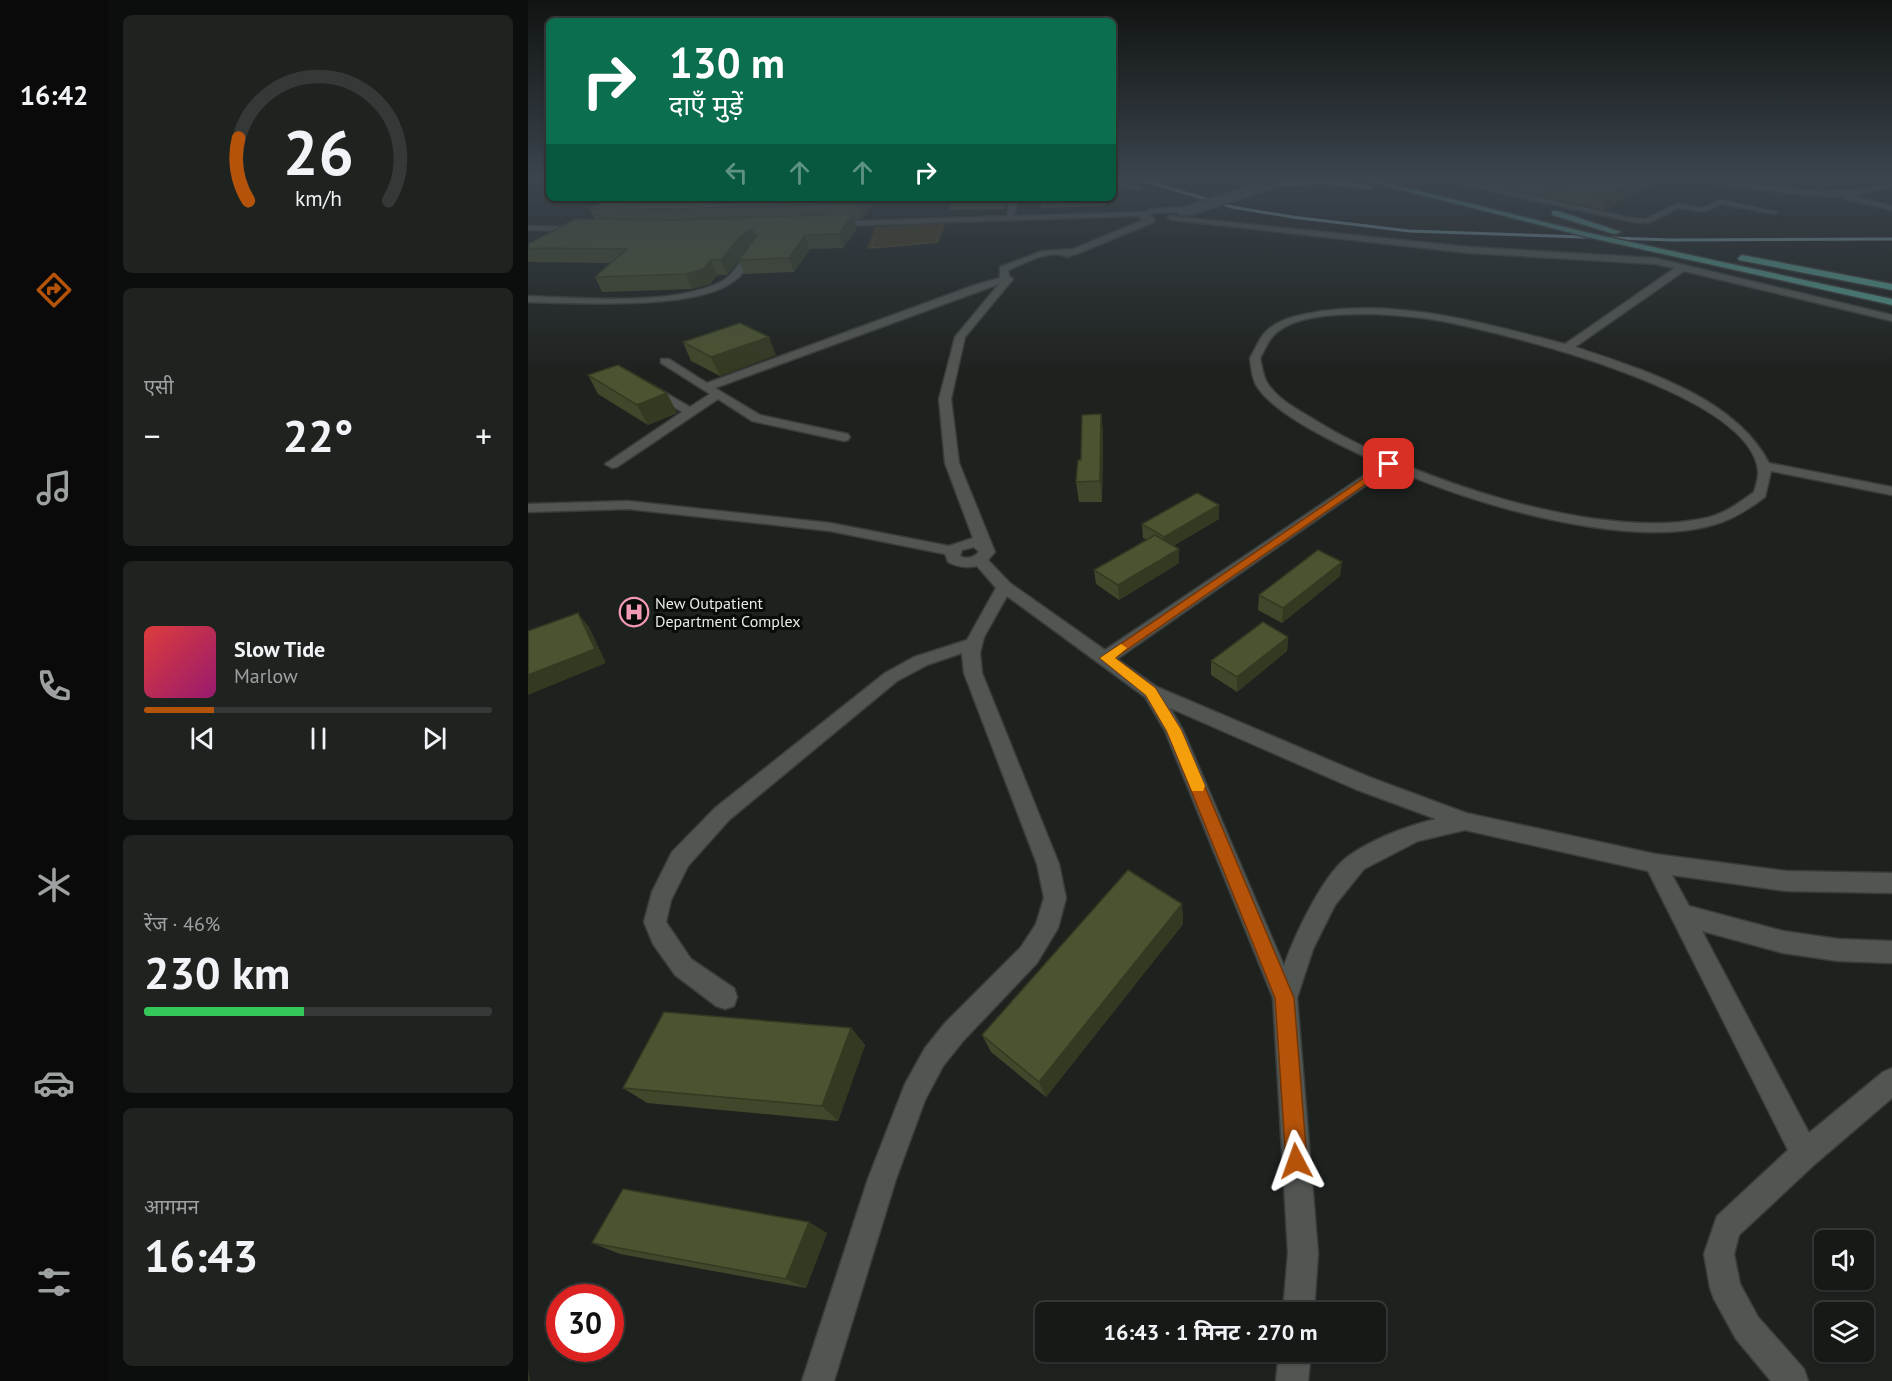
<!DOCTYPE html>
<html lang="hi">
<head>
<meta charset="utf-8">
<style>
	:root { --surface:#161a17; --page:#1f2320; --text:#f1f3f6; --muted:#9ea1a1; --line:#353836; --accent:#b45309 }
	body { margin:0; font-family:"PT Sans","Noto Sans Devanagari",sans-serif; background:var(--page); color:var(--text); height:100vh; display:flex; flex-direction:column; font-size:22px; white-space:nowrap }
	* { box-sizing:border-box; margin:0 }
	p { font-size:20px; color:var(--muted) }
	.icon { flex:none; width:33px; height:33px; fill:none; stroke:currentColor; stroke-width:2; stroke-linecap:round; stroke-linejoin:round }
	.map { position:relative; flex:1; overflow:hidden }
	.drawer { display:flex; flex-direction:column; gap:15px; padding:15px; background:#0c0e0d; width:420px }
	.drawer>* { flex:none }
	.top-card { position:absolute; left:18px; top:18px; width:570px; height:183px; border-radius:9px; box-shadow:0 2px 4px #0004,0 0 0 2px var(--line); background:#0b6e4f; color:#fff; overflow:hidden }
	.tools { position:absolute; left:1286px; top:1230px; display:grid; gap:12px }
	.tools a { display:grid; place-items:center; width:60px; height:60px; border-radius:9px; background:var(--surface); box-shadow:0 2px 4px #0004,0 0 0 2px var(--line); font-size:30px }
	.speed { position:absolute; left:18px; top:1284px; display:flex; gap:12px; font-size:30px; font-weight:700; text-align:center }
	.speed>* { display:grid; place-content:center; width:78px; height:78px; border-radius:50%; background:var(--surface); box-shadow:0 2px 4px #0004,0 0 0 2px var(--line); line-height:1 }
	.speed .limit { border:9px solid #d22; background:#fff; color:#111 }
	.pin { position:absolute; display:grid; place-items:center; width:51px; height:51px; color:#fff; margin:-26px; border-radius:12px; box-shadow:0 3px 9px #0006 }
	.me { position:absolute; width:66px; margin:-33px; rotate:356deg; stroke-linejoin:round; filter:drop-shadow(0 0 4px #0008) }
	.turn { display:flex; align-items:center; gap:21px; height:126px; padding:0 24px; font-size:27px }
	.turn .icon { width:78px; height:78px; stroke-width:2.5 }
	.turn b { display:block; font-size:42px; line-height:51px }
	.lanes { display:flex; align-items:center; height:57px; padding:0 24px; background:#0003; justify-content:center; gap:30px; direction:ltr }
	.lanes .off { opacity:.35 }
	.big { font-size:45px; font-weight:700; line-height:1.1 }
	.drawer .card { flex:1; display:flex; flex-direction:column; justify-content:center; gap:9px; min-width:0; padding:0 21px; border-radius:9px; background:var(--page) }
	.drawer .dial { align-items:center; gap:0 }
	.dial svg { height:156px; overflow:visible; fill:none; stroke:var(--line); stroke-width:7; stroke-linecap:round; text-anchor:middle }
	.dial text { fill:var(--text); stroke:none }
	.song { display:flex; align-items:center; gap:18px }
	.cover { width:72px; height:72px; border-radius:9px; background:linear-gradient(135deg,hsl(0 70% 55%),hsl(320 70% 35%)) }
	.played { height:6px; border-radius:3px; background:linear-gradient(90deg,var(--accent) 20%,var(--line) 20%) }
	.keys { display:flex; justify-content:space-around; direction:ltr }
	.heat { display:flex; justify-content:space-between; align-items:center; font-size:33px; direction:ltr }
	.charge { height:9px; border-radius:4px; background:linear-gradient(90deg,#34c759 46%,var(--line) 0) }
	.trip { position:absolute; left:507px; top:1302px; width:351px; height:60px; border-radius:9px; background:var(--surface); box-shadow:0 2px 4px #0004,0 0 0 2px var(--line); font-weight:700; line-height:60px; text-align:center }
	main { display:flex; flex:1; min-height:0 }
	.dock { display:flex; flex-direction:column; width:108px; justify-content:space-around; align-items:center; background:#090a09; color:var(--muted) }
	.dock .icon { width:42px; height:42px }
	.dock .on { color:var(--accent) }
	.dock b { font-size:27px; color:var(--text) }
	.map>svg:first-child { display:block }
	.green { fill:#423715 }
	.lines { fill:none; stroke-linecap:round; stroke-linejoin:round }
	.stream { stroke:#77999e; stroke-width:3 }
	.minor-casing { stroke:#393c3a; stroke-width:3 }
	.major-casing { stroke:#393c3a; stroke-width:3 }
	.path { stroke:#5c605d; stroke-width:1.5; stroke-dasharray:1 2; stroke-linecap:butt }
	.minor { fill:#525652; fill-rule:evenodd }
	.major { fill:#519587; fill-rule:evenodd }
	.wall { fill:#40472a }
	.shaded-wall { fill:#343a22 }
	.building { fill:#4b5331; stroke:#343a22; stroke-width:1.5 }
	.route { fill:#b45309; stroke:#753606; stroke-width:1.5 }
	.slow { fill:#f59e0b }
	.labels { text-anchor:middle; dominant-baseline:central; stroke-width:6; stroke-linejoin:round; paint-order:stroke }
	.poi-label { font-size:16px; fill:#e8ebe8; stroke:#090b09; text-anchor:start }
</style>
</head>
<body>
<main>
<nav class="dock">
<b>16:42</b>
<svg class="icon on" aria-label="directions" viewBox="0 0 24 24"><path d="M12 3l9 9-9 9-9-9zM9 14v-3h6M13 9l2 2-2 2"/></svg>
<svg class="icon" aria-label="music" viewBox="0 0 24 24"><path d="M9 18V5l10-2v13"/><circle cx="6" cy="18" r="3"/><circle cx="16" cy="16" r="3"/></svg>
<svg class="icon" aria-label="phone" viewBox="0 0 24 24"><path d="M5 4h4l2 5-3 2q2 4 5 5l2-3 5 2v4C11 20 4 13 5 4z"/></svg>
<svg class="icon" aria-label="climate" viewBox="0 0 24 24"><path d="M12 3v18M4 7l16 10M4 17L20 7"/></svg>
<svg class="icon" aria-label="car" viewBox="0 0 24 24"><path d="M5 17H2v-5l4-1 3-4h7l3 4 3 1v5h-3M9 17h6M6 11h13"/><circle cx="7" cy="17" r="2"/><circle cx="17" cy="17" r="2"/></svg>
<svg class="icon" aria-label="filters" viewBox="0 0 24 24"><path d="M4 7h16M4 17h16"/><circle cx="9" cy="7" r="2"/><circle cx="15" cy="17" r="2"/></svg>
</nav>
<section class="drawer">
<div class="card dial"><svg viewBox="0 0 100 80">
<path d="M14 69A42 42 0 1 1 86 69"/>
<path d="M14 69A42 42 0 0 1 9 37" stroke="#b45309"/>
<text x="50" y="56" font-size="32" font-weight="700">26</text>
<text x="50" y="72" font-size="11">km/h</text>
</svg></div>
<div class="card"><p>एसी</p>
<div class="heat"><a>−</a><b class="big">22°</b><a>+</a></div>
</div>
<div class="card">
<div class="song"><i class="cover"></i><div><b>Slow Tide</b><p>Marlow</p></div></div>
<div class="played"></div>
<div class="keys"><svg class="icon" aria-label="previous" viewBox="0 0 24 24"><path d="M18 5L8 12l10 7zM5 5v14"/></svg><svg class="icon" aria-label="pause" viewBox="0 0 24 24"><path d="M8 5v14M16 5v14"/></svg><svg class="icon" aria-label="next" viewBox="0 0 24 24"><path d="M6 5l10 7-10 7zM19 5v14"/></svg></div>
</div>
<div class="card"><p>रेंज · 46%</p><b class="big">230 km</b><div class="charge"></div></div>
<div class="card"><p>आगमन</p><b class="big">16:43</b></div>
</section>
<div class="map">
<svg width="1364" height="1381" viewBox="0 0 1364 1381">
	<rect width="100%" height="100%" fill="#1e221f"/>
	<polygon class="green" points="417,224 411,243 339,249 347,227"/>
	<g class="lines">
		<polyline class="stream" points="608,178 704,207 764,217 881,231 1144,240 1364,239"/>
		<g class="minor-casing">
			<g id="minor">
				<path d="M 748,178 L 759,178 L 663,210 L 766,178 L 777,178 L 665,214 L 652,215 L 649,212 L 626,213 L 620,216 L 626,218 L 626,222 L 551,253 L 539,257 C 522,248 496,264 480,270 L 481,276 L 485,279 L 437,337 L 423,399 L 431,463 L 467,552 L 460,560 L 482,583 L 577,650 L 853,464 C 820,449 746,416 728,385 C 724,377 723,367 722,358 C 728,348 732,335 742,328 C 756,317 777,314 794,311 C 877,300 958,324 1037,344 L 1147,268 L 1127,264 L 941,253 L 644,220 L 640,218 L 641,216 L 941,247 L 1127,258 L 1364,315 L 1364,321 L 1156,271 L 1047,347 C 1113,369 1207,397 1241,463 L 1364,487 L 1364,495 L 1243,471 L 1237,497 C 1221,509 1204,520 1185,525 C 1098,550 944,504 863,468 L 589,659 L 629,687 L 841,777 L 938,813 L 1127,854 L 1258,871 L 1364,873 L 1364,893 L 1258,891 L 1144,875 L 1161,906 L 1255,931 L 1310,939 L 1364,941 L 1364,963 L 1310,961 L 1255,953 L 1174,931 L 1281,1133 L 1355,1072 L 1364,1068 L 1364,1098 L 1287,1164 L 1211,1235 L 1206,1254 L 1212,1284 L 1230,1317 L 1276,1369 L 1280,1381 L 1243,1381 L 1208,1339 L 1186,1299 L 1182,1288 L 1176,1254 L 1189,1216 L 1260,1150 L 1120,871 L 937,830 L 890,841 L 836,869 L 807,905 L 785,949 L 769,998 L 790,1253 L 786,1312 L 755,1312 L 760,1253 L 745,998 L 637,731 L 617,697 L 479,596 L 456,637 L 452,653 L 454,673 L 531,864 L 538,898 L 530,928 L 509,963 L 435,1041 L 415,1066 L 397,1100 L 368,1179 L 306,1381 L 274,1381 L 340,1179 L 377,1084 L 397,1048 L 417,1023 L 493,947 L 508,924 L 516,898 L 509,864 L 436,673 L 434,653 L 399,665 L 369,681 L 201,820 L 160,866 L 143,900 L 138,922 L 163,959 L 206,988 L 209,997 L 206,1006 L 197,1009 L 188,1006 L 147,975 L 125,944 L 116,922 L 124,892 L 144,852 L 187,808 L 357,673 L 386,657 L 439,640 L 468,588 L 449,566 C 438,568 429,567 420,562 L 417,554 L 302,531 L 100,509 L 0,512 L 0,504 L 100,501 L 302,523 L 421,546 L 445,538 L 417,463 L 411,399 L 427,337 L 471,284 L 187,388 L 232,415 L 320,434 L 322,437 L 320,440 L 316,441 L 224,421 L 190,399 L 89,467 L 84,468 L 77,464 L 154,412 L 118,390 L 118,386 L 126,386 L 162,407 L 182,394 L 133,363 L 133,359 L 141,359 L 179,383 L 447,285 L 472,278 L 472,267 L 514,251 L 545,249 L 616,220 L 610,216 L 305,226 L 302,226 L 302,222 L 479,216 L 482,198 L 490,198 L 486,216 L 616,212 L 624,209 L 657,207 ZM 846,314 C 869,315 892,317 914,321 C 979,334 1221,392 1230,470 C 1231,477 1228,485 1226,492 C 1210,504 1193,516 1173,519 C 1066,540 882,478 790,422 C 774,412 751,401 740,384 C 735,377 734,366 732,358 C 737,350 740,340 747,334 C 769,313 818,314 846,314 ZM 446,547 L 451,552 C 446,557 440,560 432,556 L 434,550 ZM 642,708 L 827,789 L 908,819 C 879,826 847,838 822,855 C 796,872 766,936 756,966 L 655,730 Z"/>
				<polygon points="905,178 918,178 1104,218 1117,219 1149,204 1175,208 1192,200 1250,212 1246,214 1193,204 1176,212 1150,208 1121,223 1104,222"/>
				<path d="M 1134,178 L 1176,178 L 1293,192 L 1340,189 L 1364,183 L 1364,187 L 1322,196 L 1364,206 L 1364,210 L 1316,199 L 1316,196 C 1268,197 1222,187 1175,182 C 1162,181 1146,184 1134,178 Z"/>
				<polygon points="585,182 610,186 614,188 610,190 585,186"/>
				<polygon points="0,226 52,227 56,229 52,231 0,230"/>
				<path d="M 228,245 L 232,248 C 224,260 216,275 203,283 C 164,310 49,303 0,302 L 0,296 C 55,298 143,306 193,282 C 209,274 214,253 228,245 Z"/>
				<polygon points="751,1352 783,1352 780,1381 748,1381"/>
			</g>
		</g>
		<g class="major-casing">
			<g id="major">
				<polygon points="827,178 839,178 1061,233 1364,299 1364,305 1059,237"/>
				<polygon points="775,180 819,181 845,187 841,189 797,184 753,186 749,184"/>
				<polygon points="1024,211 1030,211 1093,232 1086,234 1024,215"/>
				<polygon points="1214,255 1364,284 1364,290 1211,260 1210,258"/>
			</g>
		</g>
		<polyline class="path" points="348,235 344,248 408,242 411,234"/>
		<use href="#minor" class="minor"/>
		<use href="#major" class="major"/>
	</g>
	<g class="wall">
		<polygon points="924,178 1134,178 1133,180 1076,210"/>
		<polygon points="82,198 343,198 344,204 334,219 326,219 329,228 315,248 282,249 266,272 216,274 211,260 199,275 189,275 182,284 164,289 74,292 67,277 83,263 1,262 0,261 0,244 67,219 61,208"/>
		<polygon points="420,198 480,198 477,209 422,210"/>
		<polygon points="512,198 577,198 578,206 513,208"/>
		<polygon points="155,342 248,355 192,376 163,361"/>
		<polygon points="60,375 149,413 120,425 70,394"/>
		<polygon points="573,414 575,434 574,502 551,502 548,482"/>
		<polygon points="691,505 691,519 645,546 651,549 651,563 591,600 568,584 566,570 619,540 615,538 614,524"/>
		<polygon points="812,576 754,623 730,610 731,595"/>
		<polygon points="760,637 759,651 709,692 683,675 683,661"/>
		<polygon points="654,904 655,924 518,1097 463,1052 454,1035"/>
		<polygon points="323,1028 337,1045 310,1121 119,1103 95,1088"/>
		<polygon points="299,1233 278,1288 92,1254 64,1243"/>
	</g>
	<g class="shaded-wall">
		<polygon points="1115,178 1134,178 1133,180 1076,210 1081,195"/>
		<polygon points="333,198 343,198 344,204 334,219 330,203"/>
		<polygon points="476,198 480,198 477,209"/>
		<polygon points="325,214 329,228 315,248 311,234"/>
		<polygon points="223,229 228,243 217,251 199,275 193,260 212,237"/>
		<polygon points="277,235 282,249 266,272 261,258"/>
		<polygon points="183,260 189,275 182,284 164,289 158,274"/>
		<polygon points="241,337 248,355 192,376 183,357"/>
		<polygon points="139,393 149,413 120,425 109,405"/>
		<polygon points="573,414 575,434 574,502 572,481"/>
		<polygon points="691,505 691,519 636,551 636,537"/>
		<polygon points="651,549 651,563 591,600 590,585"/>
		<polygon points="814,562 812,576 754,623 755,608"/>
		<polygon points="50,613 61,627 78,663 0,695 0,675"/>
		<polygon points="760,637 759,651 709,692 709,677"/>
		<polygon points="654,904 655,924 518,1097 511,1082"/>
		<polygon points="323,1028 337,1045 310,1121 294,1106"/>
		<polygon points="281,1222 299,1233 278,1288 258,1279"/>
		<polygon points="0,1370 2,1381 0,1381"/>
	</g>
	<g class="building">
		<polygon points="994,178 1115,178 1081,195"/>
		<polygon points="82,198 333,198 330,203 148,209 61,208"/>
		<polygon points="325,214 311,234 277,235 261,258 211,260 229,235 223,229 212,237 193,260 183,260 175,269 158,274 67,277 99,249 0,248 0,244 47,219 149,220"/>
		<polygon points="212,323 241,337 183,357 155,342"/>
		<polygon points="90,365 139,393 109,405 60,375"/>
		<polygon points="573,414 572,481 548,482 550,460 553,460 554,415"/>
		<polygon points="669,493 691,505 636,537 614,524"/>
		<polygon points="627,535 651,549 590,585 566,570"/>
		<polygon points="790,550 814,562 755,608 731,595"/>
		<polygon points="50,613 67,649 0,675 0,631"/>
		<polygon points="735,622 760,637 709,677 683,661"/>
		<polygon points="600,870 654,904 511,1082 454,1035"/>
		<polygon points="136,1012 323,1028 294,1106 95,1088"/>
		<polygon points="95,1189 281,1222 258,1279 64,1243"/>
	</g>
	<linearGradient id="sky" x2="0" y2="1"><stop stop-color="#101311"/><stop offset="0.48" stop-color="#3b444d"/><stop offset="1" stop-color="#3b444d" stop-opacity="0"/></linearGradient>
	<rect width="1364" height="371" fill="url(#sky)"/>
	<polygon class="route" points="861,461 866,464 864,466 587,658 627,688 653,730 766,998 779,1161 776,1168 768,1171 761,1168 758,1161 747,998 639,731 618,695 572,658"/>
	<polygon class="slow" points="593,644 599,648 587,658 627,688 653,730 677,786 675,791 664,791 639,731 618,695 572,658"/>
	<defs>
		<g id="hospital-ring" transform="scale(1.5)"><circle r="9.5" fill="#090b09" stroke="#f19ab3" stroke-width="1.5"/><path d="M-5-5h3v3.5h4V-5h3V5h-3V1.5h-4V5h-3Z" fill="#f19ab3"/></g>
	</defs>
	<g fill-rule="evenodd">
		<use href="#hospital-ring" x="106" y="612"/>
	</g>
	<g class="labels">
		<g class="poi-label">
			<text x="127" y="603">New Outpatient<tspan x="127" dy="18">Department Complex</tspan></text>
		</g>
	</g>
</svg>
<div class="tools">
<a><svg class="icon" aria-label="sound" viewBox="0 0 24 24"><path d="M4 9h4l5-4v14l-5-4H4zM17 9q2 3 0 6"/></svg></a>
<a><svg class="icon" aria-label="layers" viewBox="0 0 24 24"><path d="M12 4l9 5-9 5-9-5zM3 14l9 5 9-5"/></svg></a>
</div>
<div class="speed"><div class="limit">30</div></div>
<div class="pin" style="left:861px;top:464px;background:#d93025"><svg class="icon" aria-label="arrive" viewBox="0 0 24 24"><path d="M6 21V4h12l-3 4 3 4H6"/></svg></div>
<svg class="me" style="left:768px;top:1161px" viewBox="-20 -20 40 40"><path d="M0-17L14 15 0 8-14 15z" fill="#b45309" stroke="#fff" stroke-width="4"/></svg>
<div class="trip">16:43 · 1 मिनट · 270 m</div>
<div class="top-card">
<div class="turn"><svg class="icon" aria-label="right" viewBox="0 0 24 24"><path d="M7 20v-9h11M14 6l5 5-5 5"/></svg><div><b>130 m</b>दाएँ मुड़ें</div></div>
<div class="lanes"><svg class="icon off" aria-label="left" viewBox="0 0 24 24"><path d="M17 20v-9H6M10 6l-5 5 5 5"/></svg><svg class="icon off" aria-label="ahead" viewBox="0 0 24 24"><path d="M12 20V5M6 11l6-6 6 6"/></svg><svg class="icon off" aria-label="ahead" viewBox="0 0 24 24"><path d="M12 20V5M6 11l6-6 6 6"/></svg><svg class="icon" aria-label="right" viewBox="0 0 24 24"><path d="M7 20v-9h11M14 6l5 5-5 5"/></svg></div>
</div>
</div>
</main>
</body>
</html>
